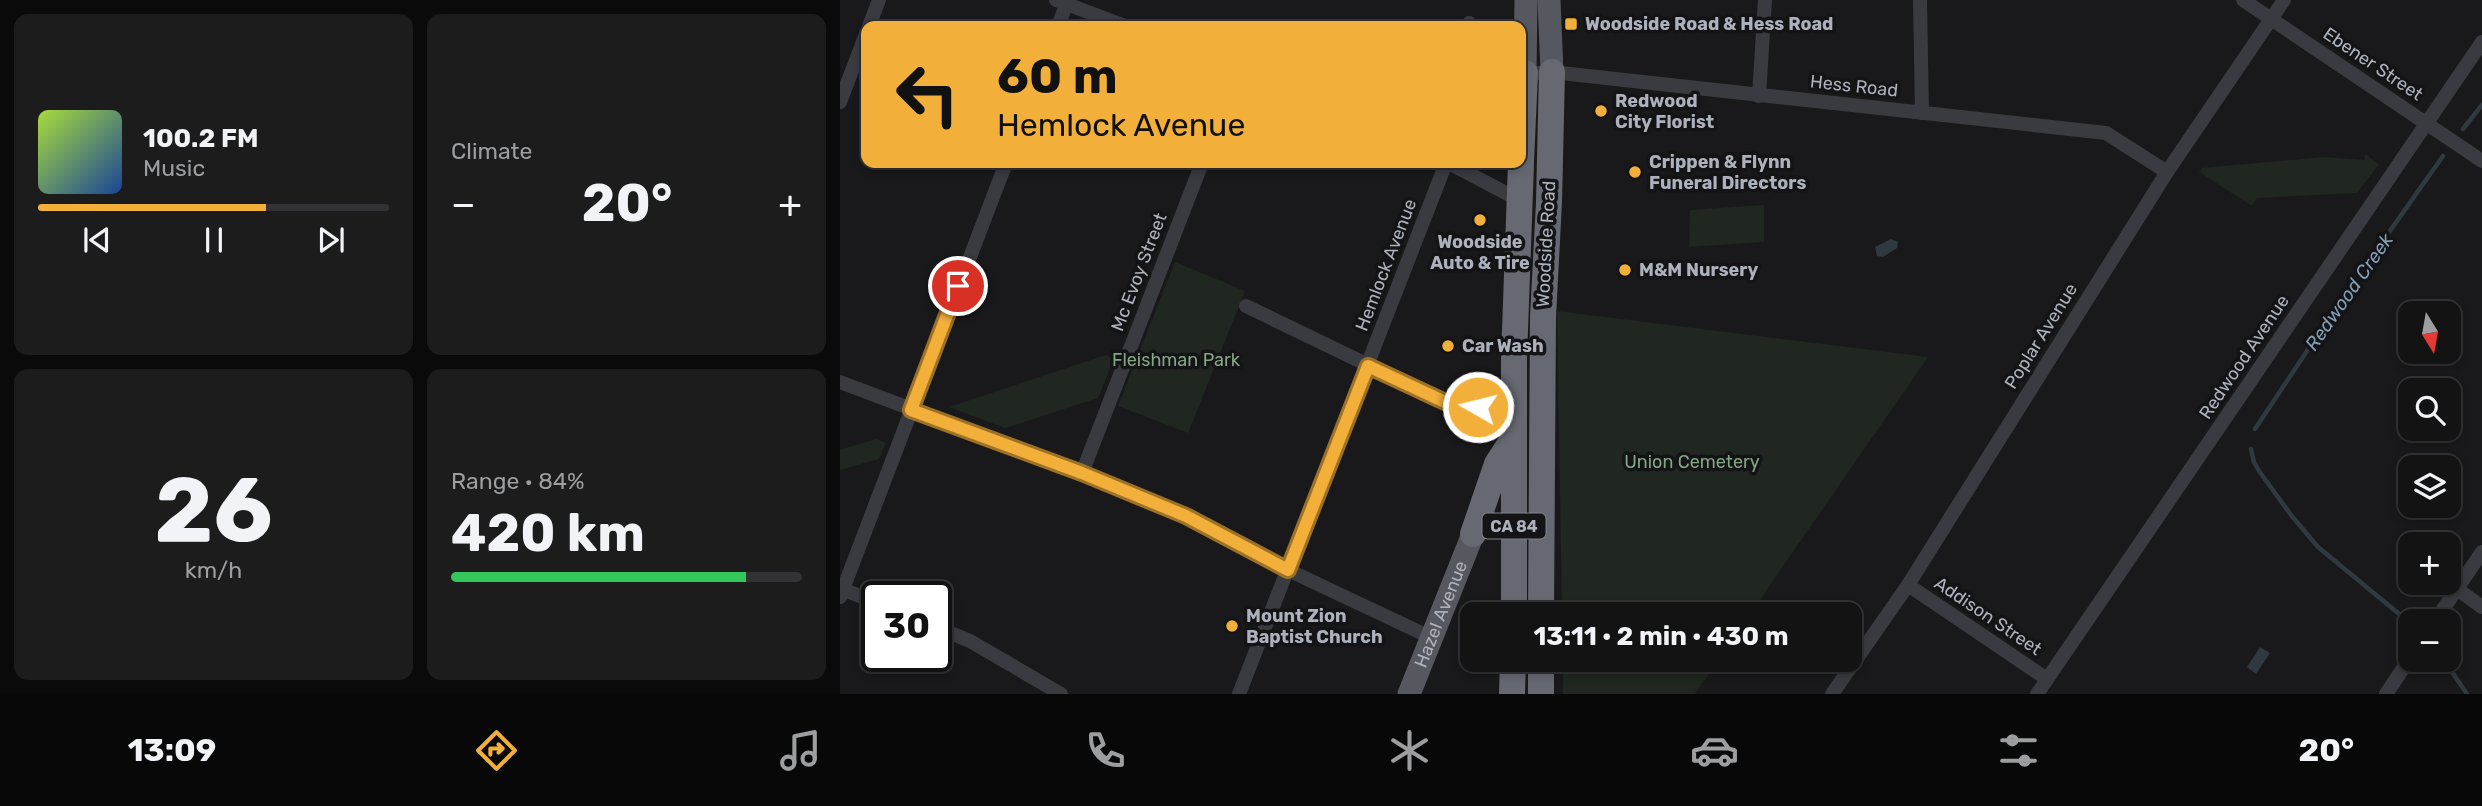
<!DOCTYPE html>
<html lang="en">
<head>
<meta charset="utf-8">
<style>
	:root { --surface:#131314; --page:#1c1c1d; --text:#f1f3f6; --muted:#9d9ea0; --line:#323234; --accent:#f2b03b }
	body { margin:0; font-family:Rubik,sans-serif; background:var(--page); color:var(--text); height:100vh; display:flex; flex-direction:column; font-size:26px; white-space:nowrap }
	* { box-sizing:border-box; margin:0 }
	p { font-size:23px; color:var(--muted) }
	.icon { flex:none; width:38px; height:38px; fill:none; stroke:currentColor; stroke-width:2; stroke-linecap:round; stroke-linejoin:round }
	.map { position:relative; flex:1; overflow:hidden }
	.sheet { display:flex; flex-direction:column; gap:14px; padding:14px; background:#0a0a0b; width:840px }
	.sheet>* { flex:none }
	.hud { position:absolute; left:21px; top:21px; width:665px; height:147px; border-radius:14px; box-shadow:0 4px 10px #0003,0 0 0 2px var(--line); background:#f2b03b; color:#111; overflow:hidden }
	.needle { width:46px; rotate:169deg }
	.buttons { position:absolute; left:1558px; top:301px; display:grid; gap:14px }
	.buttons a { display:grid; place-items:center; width:63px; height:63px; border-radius:14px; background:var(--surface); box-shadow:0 4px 10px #0003,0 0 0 2px var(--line); font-size:35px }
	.speed { position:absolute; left:21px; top:581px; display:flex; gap:14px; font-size:35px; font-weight:700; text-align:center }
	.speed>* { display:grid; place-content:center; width:91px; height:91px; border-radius:50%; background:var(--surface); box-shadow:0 4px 10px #0003,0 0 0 2px var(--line); line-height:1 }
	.speed .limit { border:4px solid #111; border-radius:10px; background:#fff; color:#111 }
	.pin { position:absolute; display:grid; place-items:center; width:60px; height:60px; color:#fff; margin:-30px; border:4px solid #fff; border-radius:50%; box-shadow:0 2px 7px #0007 }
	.me { position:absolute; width:77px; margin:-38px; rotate:278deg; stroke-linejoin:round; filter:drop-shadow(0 0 5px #0008) }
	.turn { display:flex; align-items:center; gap:24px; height:147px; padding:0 21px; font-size:32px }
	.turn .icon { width:91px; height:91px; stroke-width:2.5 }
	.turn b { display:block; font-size:49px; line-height:60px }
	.big { font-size:52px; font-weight:700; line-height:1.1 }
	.sheet .tile { flex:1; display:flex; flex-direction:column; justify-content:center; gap:10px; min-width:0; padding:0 24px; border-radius:14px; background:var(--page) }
	.sheet .dial { align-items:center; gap:0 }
	.dial b { font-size:91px; line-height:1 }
	.song { display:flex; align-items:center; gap:21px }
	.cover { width:84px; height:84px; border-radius:10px; background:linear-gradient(135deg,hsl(80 70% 55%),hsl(220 70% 35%)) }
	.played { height:7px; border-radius:4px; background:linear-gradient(90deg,var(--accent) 65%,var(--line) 65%) }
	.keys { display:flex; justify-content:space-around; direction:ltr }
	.heat { display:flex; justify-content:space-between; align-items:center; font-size:38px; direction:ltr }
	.charge { height:10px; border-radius:5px; background:linear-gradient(90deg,#34c759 84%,var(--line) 0) }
	.sheet .tiles { flex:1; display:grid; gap:14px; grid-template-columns:repeat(2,1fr) }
	.trip { position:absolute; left:620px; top:602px; width:402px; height:70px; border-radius:14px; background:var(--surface); box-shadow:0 4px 10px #0003,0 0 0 2px var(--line); font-weight:700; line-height:70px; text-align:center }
	.menu { display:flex; height:112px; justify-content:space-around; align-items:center; background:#080808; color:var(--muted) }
	.menu .icon { width:49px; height:49px }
	.menu .active { color:var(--accent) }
	.menu b { font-size:32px; color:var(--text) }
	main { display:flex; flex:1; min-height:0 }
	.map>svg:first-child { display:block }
	.green { fill:#1f2720 }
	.water { fill:#2f3940 }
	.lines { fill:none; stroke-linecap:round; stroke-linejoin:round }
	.stream { stroke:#2f3940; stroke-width:4.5 }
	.street { stroke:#3a3b40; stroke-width:14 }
	.primary { stroke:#56585f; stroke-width:23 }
	.highway { stroke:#666971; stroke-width:26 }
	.route-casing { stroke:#9d7226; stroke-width:18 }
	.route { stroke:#f2b03b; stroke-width:12 }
	.poi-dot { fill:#f2b03b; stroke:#141416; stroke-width:2.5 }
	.labels { text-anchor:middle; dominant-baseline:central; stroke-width:7; stroke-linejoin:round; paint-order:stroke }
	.shield { fill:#141416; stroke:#7e828a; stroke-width:2 }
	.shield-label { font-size:16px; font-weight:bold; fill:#acb1bb }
	.poi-label { font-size:18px; font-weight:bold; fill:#acb1bb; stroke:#141416; text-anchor:start }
	.street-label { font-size:18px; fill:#acb1bb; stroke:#141416 }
	.park-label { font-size:18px; fill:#83a684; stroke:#141416 }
	.water-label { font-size:19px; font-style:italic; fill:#839fb5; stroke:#141416 }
</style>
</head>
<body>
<main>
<section class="sheet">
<div class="tiles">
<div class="tile">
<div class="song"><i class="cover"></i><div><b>100.2 FM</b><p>Music</p></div></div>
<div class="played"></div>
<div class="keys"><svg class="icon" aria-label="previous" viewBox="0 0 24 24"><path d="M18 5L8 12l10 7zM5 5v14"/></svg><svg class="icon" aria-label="pause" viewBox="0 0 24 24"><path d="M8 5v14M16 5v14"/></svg><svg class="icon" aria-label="next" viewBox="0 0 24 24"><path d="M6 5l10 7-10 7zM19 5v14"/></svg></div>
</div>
<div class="tile"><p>Climate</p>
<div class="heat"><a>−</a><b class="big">20°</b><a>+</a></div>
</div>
<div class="tile dial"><b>26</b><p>km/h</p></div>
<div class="tile"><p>Range · 84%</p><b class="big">420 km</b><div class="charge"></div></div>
</div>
</section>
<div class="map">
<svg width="1642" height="694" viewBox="0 0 1642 694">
	<rect width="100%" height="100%" fill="#19191b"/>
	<g class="green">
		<polygon points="1525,154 1539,164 1517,193 1417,198 1412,206 1359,172 1362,168 1484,157 1524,160"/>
		<polygon points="924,205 924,242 849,247 850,210"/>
		<polygon points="335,262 405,291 348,433 278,406"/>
		<polygon points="717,311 1088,357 910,614 722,614"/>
		<polygon points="266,355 274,359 258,398 165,428 109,407"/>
		<polygon points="36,439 46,443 39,459 0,470 0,450"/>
		<polygon points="723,660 878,660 855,694 723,694"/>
	</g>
	<g class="water">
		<polygon points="1051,239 1058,242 1057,248 1043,257 1037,256 1035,247"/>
		<polygon points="1420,647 1430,653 1416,674 1407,667"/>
	</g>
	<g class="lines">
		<g class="stream">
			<polyline points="1623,129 1642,105"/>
			<polyline points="1415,429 1501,300 1603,156"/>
			<polyline points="1411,449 1414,462 1419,471 1451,515 1478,547 1570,623"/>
			<polyline points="1604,660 1627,694"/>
		</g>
		<g class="street">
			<polyline points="216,0 285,26"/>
			<polyline points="1080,0 1082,113"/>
			<polyline points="1403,0 1642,161"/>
			<polyline points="29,26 39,0"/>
			<polyline points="218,26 228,0"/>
			<polyline points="628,26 629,23"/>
			<polyline points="681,74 712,72 1266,133 1327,172"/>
			<polyline points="919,96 925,0"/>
			<polyline points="0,102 26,34"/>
			<polyline points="609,163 679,200"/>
			<polyline points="406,306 619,409 638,406"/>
			<polyline points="0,382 242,473 346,516 448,570 590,637"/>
			<polyline points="242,473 362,163"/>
			<polyline points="1068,585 1207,679"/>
			<polyline points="0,588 37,603"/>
			<polyline points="1617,589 1642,607"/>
			<polyline points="0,597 166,163"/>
			<polyline points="1595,621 1642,552"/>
			<polyline points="96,627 130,641 221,694"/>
			<polyline points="399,694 606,163"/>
			<polyline points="992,694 1068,585 1327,172 1444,0"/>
			<polyline points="1197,694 1642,42"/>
			<polyline points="1546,694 1570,658"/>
		</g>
		<g class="primary">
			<polyline points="709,0 712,72"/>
			<polyline points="685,73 686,0"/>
			<path id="s1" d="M 569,694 L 633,534"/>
		</g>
		<g class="highway">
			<polyline points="681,161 685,73"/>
			<polyline points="633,534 657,464 673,439"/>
			<polyline points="674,614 674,358 681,163"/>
			<polyline points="701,614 703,317 709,202 712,72"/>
			<polyline points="672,694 673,660"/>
			<polyline points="701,694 701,660"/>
		</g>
	</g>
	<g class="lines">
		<g class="route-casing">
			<polyline id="route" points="118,286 71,410 242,473 346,516 448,570 528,366 620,409 638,407"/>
		</g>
		<use href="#route" class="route"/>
	</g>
	<g class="poi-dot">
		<rect x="724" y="17" width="14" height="14" rx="3.5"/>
		<circle cx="761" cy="111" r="7"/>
		<circle cx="795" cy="172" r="7"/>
		<circle cx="640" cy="220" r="7"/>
		<circle cx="785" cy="270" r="7"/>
		<circle cx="608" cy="346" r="7"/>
		<circle cx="392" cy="626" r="7"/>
	</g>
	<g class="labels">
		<rect class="shield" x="642.5" y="513.5" width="63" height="25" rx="5"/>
		<g class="shield-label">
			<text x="674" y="526">CA 84</text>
		</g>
		<g class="poi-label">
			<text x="745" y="24">Woodside Road &amp; Hess Road</text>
			<text x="775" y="101">Redwood<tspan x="775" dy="21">City Florist</tspan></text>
			<text x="809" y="162">Crippen &amp; Flynn<tspan x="809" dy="21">Funeral Directors</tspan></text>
			<text x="640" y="242" text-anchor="middle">Woodside<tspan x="640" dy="21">Auto &amp; Tire</tspan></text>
			<text x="799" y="270">M&amp;M Nursery</text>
			<text x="622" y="346">Car Wash</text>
			<text x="406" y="616">Mount Zion<tspan x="406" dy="21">Baptist Church</tspan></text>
		</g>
		<g class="street-label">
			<text transform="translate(1533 64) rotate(34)">Ebener Street</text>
			<text transform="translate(1014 86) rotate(6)">Hess Road</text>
			<text transform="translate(706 244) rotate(-87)">Woodside Road</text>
			<text transform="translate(546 265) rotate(-69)">Hemlock Avenue</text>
			<text transform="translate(299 272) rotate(-69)">Mc Evoy Street</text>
			<text transform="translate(1201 336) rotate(-58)">Poplar Avenue</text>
			<text transform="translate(1404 357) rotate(-56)">Redwood Avenue</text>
			<text stroke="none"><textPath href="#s1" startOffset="86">Hazel Avenue</textPath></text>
			<text transform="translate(1148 616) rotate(34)">Addison Street</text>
		</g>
		<g class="park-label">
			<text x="336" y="360">Fleishman Park</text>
			<text x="852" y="462">Union Cemetery</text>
		</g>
		<g class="water-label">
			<text transform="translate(1509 292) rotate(-55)">Redwood Creek</text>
		</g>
	</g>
</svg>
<div class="buttons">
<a><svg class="needle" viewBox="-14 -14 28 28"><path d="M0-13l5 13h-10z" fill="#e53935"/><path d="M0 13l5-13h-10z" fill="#9d9ea0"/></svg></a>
<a><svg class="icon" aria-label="search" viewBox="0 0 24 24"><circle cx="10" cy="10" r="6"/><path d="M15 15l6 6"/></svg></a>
<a><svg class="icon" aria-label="layers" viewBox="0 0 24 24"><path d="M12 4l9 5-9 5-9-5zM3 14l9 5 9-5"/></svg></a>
<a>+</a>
<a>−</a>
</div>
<div class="speed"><div class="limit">30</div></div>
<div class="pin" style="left:118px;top:286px;background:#d93025"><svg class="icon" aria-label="arrive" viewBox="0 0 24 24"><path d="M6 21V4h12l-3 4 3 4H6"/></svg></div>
<svg class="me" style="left:638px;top:407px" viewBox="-20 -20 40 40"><circle r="17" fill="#f2b03b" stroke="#fff" stroke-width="3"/><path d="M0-11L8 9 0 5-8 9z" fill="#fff"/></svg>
<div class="trip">13:11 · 2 min · 430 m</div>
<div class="hud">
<div class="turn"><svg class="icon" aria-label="left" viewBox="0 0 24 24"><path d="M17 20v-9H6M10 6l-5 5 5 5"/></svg><div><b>60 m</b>Hemlock Avenue</div></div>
</div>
</div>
</main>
<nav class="menu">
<b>13:09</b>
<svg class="icon active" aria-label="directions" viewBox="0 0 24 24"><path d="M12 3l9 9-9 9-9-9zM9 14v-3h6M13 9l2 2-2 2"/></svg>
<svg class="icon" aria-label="music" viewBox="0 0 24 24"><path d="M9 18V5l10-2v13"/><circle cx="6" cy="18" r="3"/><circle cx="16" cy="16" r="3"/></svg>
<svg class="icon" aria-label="phone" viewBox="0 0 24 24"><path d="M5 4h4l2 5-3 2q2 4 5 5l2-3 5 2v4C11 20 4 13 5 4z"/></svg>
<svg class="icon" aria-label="climate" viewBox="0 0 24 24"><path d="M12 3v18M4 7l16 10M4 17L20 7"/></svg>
<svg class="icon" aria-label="car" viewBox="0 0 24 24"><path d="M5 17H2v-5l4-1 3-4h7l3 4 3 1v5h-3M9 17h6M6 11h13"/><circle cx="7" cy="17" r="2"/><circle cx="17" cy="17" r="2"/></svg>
<svg class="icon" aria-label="filters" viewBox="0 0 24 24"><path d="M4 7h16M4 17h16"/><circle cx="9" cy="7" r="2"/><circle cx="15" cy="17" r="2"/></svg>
<b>20°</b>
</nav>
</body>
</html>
